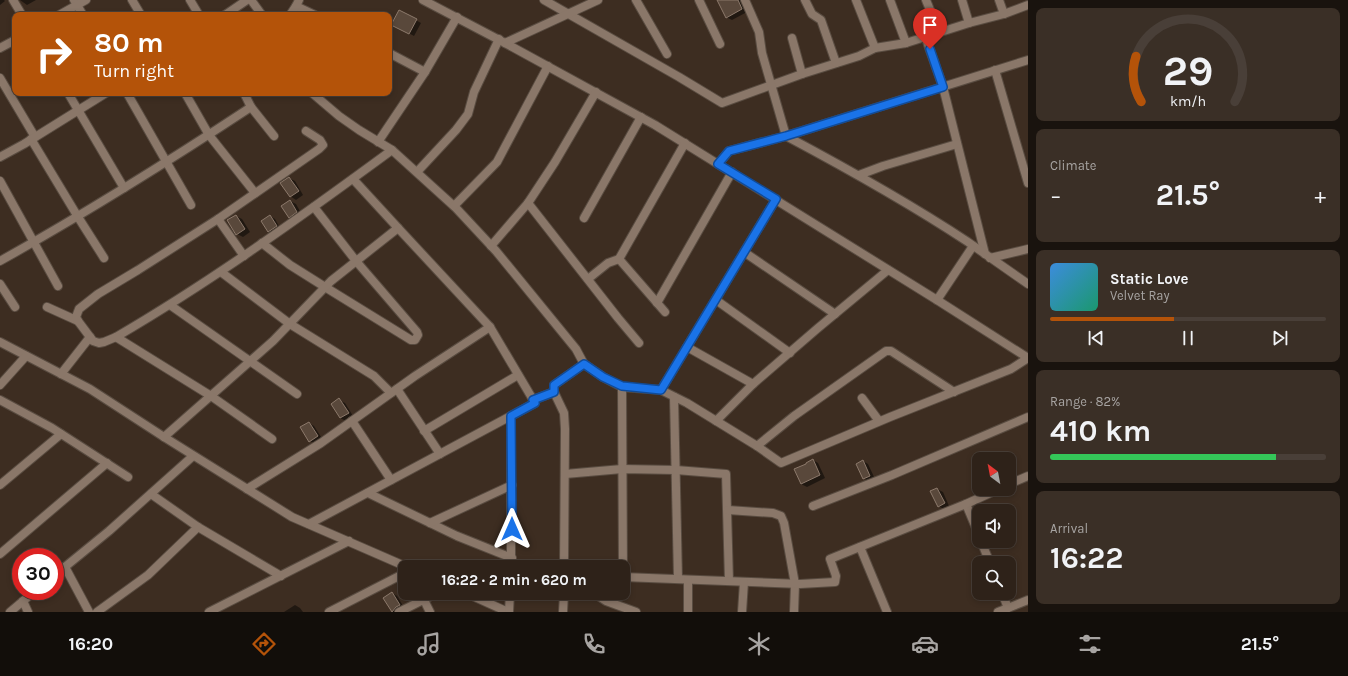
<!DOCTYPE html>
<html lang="en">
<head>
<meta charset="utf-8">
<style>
	:root { --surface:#2e2219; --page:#3a2f26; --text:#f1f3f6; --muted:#a7a4a2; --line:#493f38; --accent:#b45309 }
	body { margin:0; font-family:Karla,sans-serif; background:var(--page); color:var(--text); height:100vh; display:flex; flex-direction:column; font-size:15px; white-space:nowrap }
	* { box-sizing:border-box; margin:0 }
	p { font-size:13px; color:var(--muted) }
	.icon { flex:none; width:22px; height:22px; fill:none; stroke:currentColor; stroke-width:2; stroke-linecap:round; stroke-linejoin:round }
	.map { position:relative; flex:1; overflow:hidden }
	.details { display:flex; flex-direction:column; gap:8px; padding:8px; background:#19130e; width:320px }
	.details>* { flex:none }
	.banner { position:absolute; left:12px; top:12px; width:380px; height:84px; border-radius:8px; box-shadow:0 2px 6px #0003,0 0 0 1px var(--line); background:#b45309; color:#fff; overflow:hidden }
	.needle { width:26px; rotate:328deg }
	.tools { position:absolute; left:972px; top:452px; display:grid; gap:8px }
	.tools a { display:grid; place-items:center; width:44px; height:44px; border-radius:8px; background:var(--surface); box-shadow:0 2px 6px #0003,0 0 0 1px var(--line); font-size:20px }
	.speed { position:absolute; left:12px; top:548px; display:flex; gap:8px; font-size:20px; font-weight:700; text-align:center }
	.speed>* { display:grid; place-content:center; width:52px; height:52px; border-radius:50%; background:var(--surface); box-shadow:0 2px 6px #0003,0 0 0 1px var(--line); line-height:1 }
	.speed .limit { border:6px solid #d22; background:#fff; color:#111 }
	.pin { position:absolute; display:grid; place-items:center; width:34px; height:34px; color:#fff; margin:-41px -17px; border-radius:50% 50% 50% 0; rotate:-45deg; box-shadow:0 0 4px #0007 }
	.pin .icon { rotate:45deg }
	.me { position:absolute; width:44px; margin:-22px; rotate:0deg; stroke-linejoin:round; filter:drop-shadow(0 0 3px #0008) }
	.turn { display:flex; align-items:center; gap:14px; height:84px; padding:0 16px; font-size:18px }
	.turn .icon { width:52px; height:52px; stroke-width:2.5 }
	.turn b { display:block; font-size:28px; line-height:34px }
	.big { font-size:30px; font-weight:700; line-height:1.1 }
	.details .card { flex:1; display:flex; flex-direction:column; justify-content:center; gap:6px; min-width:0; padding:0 14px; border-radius:8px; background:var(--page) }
	.details .dial { align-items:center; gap:0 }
	.dial svg { height:104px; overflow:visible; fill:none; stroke:var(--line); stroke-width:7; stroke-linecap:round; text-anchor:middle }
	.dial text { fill:var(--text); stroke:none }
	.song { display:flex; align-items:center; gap:12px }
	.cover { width:48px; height:48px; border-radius:6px; background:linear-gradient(135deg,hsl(210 70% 55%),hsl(160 70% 35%)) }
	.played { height:4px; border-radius:2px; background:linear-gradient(90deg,var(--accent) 45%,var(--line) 45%) }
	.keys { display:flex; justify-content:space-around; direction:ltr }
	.heat { display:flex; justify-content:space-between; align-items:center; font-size:22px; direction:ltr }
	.charge { height:6px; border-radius:3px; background:linear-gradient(90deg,#34c759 82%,var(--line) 0) }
	.trip { position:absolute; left:398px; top:560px; width:232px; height:40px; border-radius:8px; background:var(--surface); box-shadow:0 2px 6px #0003,0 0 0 1px var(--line); font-weight:700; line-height:40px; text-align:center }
	.tabs { display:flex; height:64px; justify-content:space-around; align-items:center; background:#120e0a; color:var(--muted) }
	.tabs .icon { width:28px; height:28px }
	.tabs .selected { color:var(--accent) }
	.tabs b { font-size:18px; color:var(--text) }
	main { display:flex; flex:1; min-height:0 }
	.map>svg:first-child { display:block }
	.shadow { fill:#0007 }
	.building { fill:#59483b; stroke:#8c796b }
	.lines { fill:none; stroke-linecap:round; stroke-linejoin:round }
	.street-casing { stroke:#594c41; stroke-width:10 }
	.street { stroke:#8a7769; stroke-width:8 }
	.route-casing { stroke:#114b97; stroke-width:10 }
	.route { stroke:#1a73e8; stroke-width:7 }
</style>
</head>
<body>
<main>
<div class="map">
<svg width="1028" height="612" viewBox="0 0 1028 612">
	<rect width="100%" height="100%" fill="#3d2d21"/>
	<g class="shadow">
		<polygon points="0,0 4,0 5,1 0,5"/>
		<polygon points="20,0 36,0 27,5"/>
		<polygon points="718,0 741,0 747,12 732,20 726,17"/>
		<polygon points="399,11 421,23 414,36 392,24"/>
		<polygon points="289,178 295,181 303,195 296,200 290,196"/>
		<polygon points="290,201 296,204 302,215 295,220 290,217"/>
		<polygon points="236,216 242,219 250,232 243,237 237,234"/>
		<polygon points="270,216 275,219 281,230 274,235 269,232 262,221"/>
		<polygon points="339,400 345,403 353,416 346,421 340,418 332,404"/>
		<polygon points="309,423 314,426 323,440 315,444 310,441"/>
		<polygon points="813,460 818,463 825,478 807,487 801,484 796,469 808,464"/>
		<polygon points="863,461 868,464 875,479 869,482 864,478"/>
		<polygon points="937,489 943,492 949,506 944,509 938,506"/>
		<polygon points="392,593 397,596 405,609 400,612 393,612 384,598"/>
		<polygon points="295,605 300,608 303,612 284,612"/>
	</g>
	<g class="building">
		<polygon points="717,0 738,0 742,9 726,18"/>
		<polygon points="399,10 417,19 409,34 391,25"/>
		<polygon points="289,177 299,191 290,197 280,183"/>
		<polygon points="290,200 297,212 289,218 281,206"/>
		<polygon points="236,215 245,229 236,235 227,220"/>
		<polygon points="270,215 277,226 268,232 261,221"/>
		<polygon points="339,398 349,413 340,418 331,404"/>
		<polygon points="309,422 318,436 309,442 300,427"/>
		<polygon points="813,459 820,475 801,484 794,469 806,464 806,463"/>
		<polygon points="863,460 870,476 863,479 856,464"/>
		<polygon points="937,488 945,503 938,507 930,491"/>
		<polygon points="392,592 400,605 396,607 392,612 383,598"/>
	</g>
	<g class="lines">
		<g class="street-casing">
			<g id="street">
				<polyline points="13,0 22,15"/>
				<polyline points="74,0 83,15"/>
				<polyline points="132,0 141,15"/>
				<polyline points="190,0 199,15"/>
				<polyline points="251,0 262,15"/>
				<polyline points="299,0 296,6 315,15"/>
				<polyline points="423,0 505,43 655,125 937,300 1028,358"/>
				<polyline points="544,0 679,77 722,103 802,74 859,56 875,48 906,43 969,23 1004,14 1028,5"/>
				<polyline points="636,0 667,54"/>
				<polyline points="699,0 720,44"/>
				<polyline points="805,0 812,14 821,20 836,63"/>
				<polyline points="856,0 875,48"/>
				<polyline points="890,0 906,43"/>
				<polyline points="926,0 939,32"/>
				<polyline points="962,0 969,23"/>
				<polyline points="999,0 1004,14"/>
				<polyline points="59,15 86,0"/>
				<polyline points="225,15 247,0"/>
				<polyline points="290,15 296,6"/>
				<polyline points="925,36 943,87 985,254"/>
				<polyline points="792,38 802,74"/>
				<polyline points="505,43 598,0"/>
				<polyline points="0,48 15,40"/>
				<polyline points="389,53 425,72 457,17"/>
				<polyline points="995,70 1028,183"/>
				<polyline points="0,78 35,137"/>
				<polyline points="68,93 124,188"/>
				<polyline points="127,93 191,205"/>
				<polyline points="185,93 209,135 255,193"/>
				<polyline points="244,93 251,107 274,136"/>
				<polyline points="312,93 339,116 359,130 392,150 456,208 496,251 576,349 584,364 554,385 554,392"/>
				<path d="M 786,136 C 848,169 909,203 968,242 C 988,256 1008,270 1028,284"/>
				<polyline points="786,136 1028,60"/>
				<polyline points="31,139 78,217 104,258"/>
				<polyline points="378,142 425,72"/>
				<polyline points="0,157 24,144 106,93"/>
				<polyline points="719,163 729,151 786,136 762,53 759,32 745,0"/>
				<polyline points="417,172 456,130 468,114 474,92 499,39"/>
				<polyline points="859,175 883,166 957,144"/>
				<polyline points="0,181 58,286"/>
				<polyline points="528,203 618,318 639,343"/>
				<polyline points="454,206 497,162 548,66"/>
				<polyline points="584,218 641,117"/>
				<polyline points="218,219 244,256"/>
				<polyline points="262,243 290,265 325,287 411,340 415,340 418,335 417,332 356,261 314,207"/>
				<polyline points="491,246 528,203 555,162 596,92"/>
				<polyline points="744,252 835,314"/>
				<polyline points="990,258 1028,249"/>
				<path d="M 0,261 C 86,213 169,161 251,107"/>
				<polyline points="221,272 290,324 374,376 391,393"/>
				<polyline points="588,279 608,263 619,259"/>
				<polyline points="0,284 15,307"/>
				<polyline points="716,300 790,353"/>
				<polyline points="937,300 973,246"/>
				<polyline points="657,303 732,172"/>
				<polyline points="170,305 297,394"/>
				<polyline points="47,307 78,321"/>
				<polyline points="665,312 619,259 685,143"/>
				<path d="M 116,337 C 212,281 302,216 392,150"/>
				<polyline points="0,342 90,389 164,437 292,517 407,567"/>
				<polyline points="687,347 753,384 716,421"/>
				<polyline points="584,364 603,377 622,387 623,577"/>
				<polyline points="61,374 90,337"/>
				<polyline points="753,384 818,328 888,270"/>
				<polyline points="0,385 26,356"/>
				<polyline points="622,387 661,390 687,403 757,446 794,416 886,351 891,351 954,392"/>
				<polyline points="397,389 440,454"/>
				<polyline points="661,390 776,199"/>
				<polyline points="674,397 678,579"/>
				<polyline points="862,398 879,421"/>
				<polyline points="0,400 52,428 128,477"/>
				<polyline points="533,400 554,392 564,413 565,429 564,567"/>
				<polyline points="511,416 511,567"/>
				<polyline points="352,421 391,480"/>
				<polyline points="424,431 518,375"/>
				<polyline points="164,437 273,341 331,281 398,228 353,179"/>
				<polyline points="272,439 211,396 116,337 104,342 99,343 93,341 78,321 76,317 79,309 98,294 138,270 218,219 319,149 323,145 320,140 306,131"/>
				<polyline points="757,446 781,463 890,417 1011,369 1028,358"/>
				<polyline points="565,474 622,469 676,470 726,474 729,581"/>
				<polyline points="1009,484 1028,476"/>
				<polyline points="0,485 61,434"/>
				<polyline points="247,489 321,443 415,376 490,327"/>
				<polyline points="368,493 457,536 512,558"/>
				<polyline points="151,494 198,527 281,576"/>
				<polyline points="966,504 979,535"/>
				<polyline points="813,506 892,475 1028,417"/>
				<polyline points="728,510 773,513 781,516 784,523 795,584 794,612"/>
				<polyline points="430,523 512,485"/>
				<polyline points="309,524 535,403 490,327 398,228"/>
				<polyline points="981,541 990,563"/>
				<polyline points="860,547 887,612"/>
				<polyline points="0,554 107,463"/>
				<polyline points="65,567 89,612"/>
				<polyline points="55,575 109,531 193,456"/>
				<polyline points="623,577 800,584 835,582 836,576 830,559 966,504 999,489"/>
				<polyline points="688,580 688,612"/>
				<polyline points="466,593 508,612"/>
				<polyline points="599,593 600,597 606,601 636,612"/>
				<polyline points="1002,593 1008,608"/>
				<polyline points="424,600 430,612"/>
				<polyline points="23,601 28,612"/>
				<polyline points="10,612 35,591"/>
				<polyline points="97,612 148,575 198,527"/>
				<polyline points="209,612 349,541"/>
				<polyline points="329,612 405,573"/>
				<polyline points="399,612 437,593"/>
				<polyline points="509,612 510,593"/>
				<polyline points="563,612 564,593"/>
				<polyline points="742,612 744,582"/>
				<polyline points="998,612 1028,600"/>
			</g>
		</g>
		<use href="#street" class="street"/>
	</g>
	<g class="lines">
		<g class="route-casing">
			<polyline id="route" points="512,529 511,416 535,403 533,400 554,392 554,385 584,364 603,377 622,386 661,390 776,199 718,164 729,151 786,136 943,87 930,49"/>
		</g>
		<use href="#route" class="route"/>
	</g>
</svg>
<div class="tools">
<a><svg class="needle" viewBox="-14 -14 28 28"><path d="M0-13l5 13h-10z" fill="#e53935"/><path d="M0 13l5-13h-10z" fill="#a7a4a2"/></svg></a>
<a><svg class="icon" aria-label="sound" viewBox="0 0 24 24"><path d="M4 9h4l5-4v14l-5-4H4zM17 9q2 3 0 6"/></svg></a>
<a><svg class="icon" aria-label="search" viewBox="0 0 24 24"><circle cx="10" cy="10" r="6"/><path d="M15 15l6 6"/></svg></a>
</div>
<div class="speed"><div class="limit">30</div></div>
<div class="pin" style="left:930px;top:49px;background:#d93025"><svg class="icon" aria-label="arrive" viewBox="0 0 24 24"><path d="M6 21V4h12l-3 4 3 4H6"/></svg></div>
<svg class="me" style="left:512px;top:529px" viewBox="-20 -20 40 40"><path d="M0-17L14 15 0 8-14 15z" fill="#1a73e8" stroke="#fff" stroke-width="4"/></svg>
<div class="trip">16:22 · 2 min · 620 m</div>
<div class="banner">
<div class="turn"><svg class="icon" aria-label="right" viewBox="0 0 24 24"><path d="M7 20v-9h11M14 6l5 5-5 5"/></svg><div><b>80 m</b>Turn right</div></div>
</div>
</div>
<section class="details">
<div class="card dial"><svg viewBox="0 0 100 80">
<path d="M14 69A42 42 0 1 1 86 69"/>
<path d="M14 69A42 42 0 0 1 10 34" stroke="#b45309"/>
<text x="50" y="56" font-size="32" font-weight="700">29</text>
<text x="50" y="72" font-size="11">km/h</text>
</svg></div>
<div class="card"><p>Climate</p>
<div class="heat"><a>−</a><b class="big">21.5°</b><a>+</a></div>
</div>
<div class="card">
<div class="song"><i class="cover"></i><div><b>Static Love</b><p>Velvet Ray</p></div></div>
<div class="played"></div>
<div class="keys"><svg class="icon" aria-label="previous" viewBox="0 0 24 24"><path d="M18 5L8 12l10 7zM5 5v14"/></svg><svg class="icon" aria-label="pause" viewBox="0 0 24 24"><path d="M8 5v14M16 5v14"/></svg><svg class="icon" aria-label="next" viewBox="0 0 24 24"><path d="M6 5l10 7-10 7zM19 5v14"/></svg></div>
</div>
<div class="card"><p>Range · 82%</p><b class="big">410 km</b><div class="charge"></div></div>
<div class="card"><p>Arrival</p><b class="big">16:22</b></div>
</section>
</main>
<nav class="tabs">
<b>16:20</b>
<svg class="icon selected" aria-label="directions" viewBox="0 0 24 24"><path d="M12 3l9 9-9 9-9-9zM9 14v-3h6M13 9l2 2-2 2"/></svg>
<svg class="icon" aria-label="music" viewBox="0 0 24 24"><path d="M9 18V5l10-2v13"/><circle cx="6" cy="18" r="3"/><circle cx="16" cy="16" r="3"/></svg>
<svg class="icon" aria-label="phone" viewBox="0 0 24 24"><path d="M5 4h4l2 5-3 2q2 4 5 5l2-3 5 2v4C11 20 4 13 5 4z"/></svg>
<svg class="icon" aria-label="climate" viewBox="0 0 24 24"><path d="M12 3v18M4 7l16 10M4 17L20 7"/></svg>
<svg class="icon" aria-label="car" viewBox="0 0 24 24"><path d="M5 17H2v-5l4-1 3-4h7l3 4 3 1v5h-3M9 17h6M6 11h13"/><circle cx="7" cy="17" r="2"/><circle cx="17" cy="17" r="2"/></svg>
<svg class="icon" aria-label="filters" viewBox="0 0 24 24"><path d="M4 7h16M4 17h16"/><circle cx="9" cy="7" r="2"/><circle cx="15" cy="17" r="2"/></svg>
<b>21.5°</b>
</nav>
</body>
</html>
